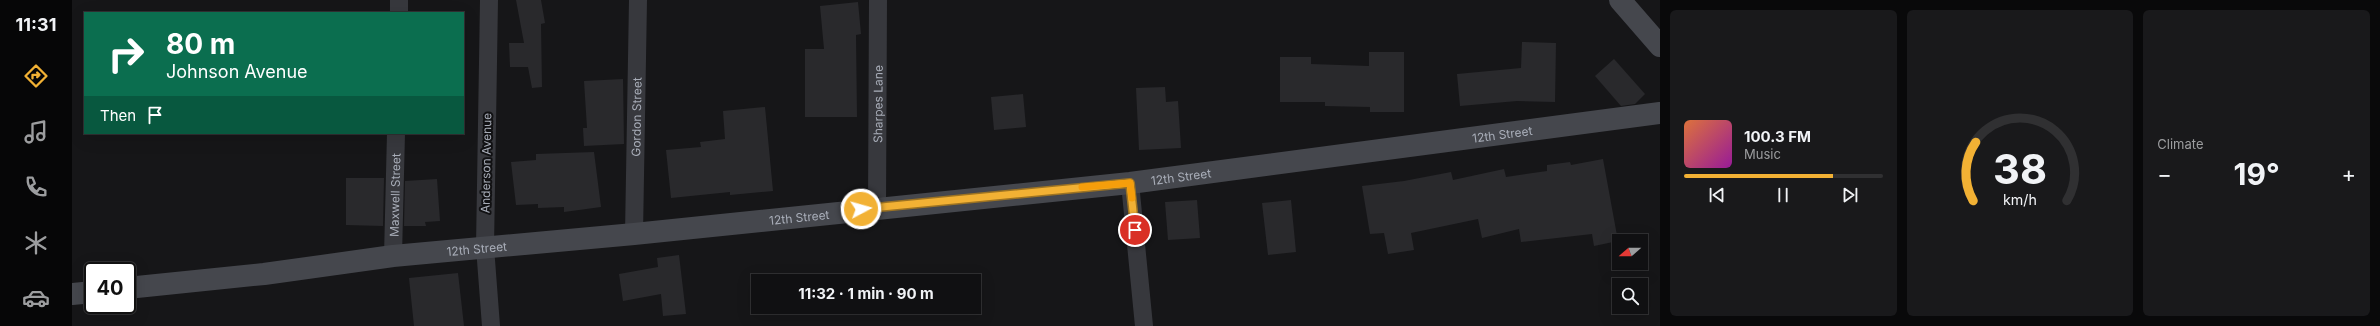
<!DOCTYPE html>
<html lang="en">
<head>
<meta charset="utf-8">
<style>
	:root { --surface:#101012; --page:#19191b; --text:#f1f3f6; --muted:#9c9d9f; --line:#303032; --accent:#f2b134 }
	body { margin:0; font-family:Inter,sans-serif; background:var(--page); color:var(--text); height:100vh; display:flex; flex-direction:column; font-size:15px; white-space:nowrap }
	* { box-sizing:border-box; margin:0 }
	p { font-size:13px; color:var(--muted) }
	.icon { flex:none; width:22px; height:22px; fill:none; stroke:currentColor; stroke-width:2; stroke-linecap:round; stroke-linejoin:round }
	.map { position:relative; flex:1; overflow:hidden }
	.sheet { display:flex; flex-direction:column; gap:10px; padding:10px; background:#09090a; width:720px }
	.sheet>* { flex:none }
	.top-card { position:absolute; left:12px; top:12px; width:380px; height:122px; border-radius:0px; box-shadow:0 4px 16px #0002,0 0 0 1px var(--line); background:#0b6e4f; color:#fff; overflow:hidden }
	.needle { width:26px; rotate:250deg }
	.tools { position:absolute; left:1540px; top:234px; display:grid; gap:8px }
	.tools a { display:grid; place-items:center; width:36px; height:36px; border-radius:0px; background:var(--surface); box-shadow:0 4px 16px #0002,0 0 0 1px var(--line); font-size:20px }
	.speed { position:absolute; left:12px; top:262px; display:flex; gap:8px; font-size:20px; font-weight:700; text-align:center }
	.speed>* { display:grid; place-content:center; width:52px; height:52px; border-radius:50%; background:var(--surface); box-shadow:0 4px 16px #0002,0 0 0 1px var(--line); line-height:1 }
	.speed .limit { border:2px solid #111; border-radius:6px; background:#fff; color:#111 }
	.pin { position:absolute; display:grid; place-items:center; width:34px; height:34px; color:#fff; margin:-17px; border:2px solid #fff; border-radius:50%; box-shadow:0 1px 4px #0007 }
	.me { position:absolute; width:44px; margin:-22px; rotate:84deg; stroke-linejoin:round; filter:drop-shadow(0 0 3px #0008) }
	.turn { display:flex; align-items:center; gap:14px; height:84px; padding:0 16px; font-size:18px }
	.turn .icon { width:52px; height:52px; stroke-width:2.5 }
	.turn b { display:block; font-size:28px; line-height:34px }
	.then { display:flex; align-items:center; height:38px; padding:0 16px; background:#0003; gap:8px; font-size:15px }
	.big { font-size:30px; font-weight:700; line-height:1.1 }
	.sheet .tile { flex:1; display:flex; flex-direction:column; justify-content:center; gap:6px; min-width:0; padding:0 14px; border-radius:6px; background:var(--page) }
	.sheet .dial { align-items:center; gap:0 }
	.dial svg { height:104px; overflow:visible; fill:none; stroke:var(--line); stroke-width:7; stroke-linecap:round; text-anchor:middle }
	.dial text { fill:var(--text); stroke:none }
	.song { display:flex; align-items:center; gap:12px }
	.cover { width:48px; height:48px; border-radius:6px; background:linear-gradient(135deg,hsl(20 70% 55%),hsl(300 70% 35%)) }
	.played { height:4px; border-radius:2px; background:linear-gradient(90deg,var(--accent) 75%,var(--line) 75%) }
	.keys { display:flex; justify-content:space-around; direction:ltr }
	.heat { display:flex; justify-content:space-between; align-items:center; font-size:22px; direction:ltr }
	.sheet .tiles { flex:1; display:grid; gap:10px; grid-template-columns:repeat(3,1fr) }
	.trip { position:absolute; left:679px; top:274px; width:230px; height:40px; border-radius:0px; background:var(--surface); box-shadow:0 4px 16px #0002,0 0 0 1px var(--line); font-weight:700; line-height:40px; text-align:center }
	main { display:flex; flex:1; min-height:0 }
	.tabs { display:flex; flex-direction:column; width:72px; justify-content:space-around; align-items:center; background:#060607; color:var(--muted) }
	.tabs .icon { width:28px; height:28px }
	.tabs .current { color:var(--accent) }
	.tabs b { font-size:18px; color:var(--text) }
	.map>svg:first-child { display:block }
	.building { fill:#29292c }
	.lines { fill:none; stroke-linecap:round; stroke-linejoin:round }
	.street { stroke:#37383d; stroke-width:18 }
	.secondary { stroke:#45474d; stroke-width:22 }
	.route-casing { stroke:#9d7322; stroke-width:10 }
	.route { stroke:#f2b134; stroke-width:7 }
	.slow { stroke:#f59e0b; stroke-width:7 }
	.labels { text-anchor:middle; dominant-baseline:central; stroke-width:4; stroke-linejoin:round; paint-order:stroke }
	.street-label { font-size:12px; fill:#a8adb8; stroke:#111113 }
</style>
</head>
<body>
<main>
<nav class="tabs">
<b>11:31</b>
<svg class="icon current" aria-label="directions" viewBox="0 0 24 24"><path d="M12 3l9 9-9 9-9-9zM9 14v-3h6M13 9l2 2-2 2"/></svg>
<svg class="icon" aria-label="music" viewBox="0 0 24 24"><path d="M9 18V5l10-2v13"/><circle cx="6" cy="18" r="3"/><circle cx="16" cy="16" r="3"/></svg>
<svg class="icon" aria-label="phone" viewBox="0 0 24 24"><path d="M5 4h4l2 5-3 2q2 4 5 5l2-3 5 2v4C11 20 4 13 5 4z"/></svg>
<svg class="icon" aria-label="climate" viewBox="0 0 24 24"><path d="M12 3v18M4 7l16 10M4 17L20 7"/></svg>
<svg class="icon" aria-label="car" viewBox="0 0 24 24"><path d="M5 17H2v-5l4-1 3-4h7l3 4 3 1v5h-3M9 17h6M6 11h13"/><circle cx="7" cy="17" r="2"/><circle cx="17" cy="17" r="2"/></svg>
</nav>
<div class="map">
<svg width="1588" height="326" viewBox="0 0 1588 326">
	<rect width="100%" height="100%" fill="#161618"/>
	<g class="building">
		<polygon points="444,0 469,0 473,23 469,24 470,87 460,88 456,67 438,67 437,43 452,43"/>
		<polygon points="786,2 789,34 784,35 785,117 733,117 733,49 752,49 748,6"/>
		<polygon points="1450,42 1484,43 1483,102 1445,101 1388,106 1385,74 1449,68"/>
		<polygon points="1297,52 1332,52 1332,112 1298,112 1298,107 1253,106 1253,102 1208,102 1208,57 1239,57 1239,64 1297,66"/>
		<polygon points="1542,59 1573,94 1563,104 1549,106 1523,76"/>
		<polygon points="551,79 552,144 512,146 511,128 515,128 512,81"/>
		<polygon points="1093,87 1094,102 1106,101 1109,148 1067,150 1064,88"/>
		<polygon points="951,94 954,127 922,130 919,97"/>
		<polygon points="693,107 701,191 658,195 658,192 599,198 594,150 629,147 628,142 653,139 651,111"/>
		<polygon points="522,152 529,207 492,212 492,207 466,208 466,204 444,205 439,162 464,160 464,154"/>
		<polygon points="1531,159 1546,241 1522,246 1520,234 1449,242 1447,229 1410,238 1406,219 1339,233 1342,250 1316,254 1312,233 1298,234 1290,186 1332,181 1379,172 1381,180 1432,169 1434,177 1475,171 1475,165 1498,162 1499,165"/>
		<polygon points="274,178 312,178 311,226 274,225"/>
		<polygon points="365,179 368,221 353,222 354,226 332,226 333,181"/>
		<polygon points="1125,200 1128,238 1096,240 1093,202"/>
		<polygon points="1219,200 1224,252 1196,255 1190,203"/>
		<polygon points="607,255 614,314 591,316 589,294 551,301 547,274 586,267 585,258"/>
		<polygon points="386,273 392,326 342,326 337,278"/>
	</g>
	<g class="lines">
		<g class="street">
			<polyline points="417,0 413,247 419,326"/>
			<polyline points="327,13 327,0"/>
			<polyline points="1058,183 1072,326"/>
			<path id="s1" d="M 805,208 L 806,0"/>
			<path id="s2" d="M 562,234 L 566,0"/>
			<path id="s3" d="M 321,256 L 324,133"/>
		</g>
		<g class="secondary">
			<polyline points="1548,0 1588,46"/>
			<path id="s4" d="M 55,288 L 192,274 L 321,256 L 562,234 L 1058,183 L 1588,113"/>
			<polyline points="0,294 21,292"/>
		</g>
	</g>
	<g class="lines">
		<g class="route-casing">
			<polyline id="route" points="789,209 1058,183 1063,230"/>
		</g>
		<use href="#route" class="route"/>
		<polyline class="slow" points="1010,187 1058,183 1060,198"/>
	</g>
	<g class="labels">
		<g class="street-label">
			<text stroke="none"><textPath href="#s1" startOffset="104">Sharpes Lane</textPath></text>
			<text stroke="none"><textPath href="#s2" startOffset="117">Gordon Street</textPath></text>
			<text stroke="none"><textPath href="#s4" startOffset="1384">12th Street</textPath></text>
			<text transform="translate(414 163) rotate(-89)">Anderson Avenue</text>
			<text stroke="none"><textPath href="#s4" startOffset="1060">12th Street</textPath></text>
			<text stroke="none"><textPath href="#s3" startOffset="61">Maxwell Street</textPath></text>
			<text stroke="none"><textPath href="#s4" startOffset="676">12th Street</textPath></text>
			<text stroke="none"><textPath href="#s4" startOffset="352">12th Street</textPath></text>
		</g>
	</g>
</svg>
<div class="tools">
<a><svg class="needle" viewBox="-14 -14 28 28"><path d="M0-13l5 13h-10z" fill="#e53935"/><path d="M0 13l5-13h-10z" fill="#9c9d9f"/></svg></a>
<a><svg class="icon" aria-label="search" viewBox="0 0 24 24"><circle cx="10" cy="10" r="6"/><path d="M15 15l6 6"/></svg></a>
</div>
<div class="speed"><div class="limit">40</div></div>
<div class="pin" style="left:1063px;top:230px;background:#d93025"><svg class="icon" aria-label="arrive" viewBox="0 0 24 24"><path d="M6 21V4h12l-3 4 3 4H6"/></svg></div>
<svg class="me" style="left:789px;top:209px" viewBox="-20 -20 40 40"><circle r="17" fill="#f2b134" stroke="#fff" stroke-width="3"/><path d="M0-11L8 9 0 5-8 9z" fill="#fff"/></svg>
<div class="trip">11:32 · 1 min · 90 m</div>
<div class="top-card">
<div class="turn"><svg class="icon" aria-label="right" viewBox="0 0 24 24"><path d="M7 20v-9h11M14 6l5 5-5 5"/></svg><div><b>80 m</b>Johnson Avenue</div></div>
<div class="then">Then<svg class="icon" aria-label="arrive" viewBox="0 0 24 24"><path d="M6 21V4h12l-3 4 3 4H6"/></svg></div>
</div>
</div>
<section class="sheet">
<div class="tiles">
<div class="tile">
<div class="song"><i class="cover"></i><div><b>100.3 FM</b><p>Music</p></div></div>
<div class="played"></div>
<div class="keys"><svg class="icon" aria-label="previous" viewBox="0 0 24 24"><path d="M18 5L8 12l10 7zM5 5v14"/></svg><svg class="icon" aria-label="pause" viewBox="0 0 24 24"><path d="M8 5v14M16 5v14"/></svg><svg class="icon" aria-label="next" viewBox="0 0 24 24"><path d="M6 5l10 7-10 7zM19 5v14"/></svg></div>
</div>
<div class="tile dial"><svg viewBox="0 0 100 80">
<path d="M14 69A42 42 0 1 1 86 69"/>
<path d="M14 69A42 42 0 0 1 16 24" stroke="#f2b134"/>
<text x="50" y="56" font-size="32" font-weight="700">38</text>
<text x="50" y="72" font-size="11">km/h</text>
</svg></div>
<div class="tile"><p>Climate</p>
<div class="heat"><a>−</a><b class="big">19°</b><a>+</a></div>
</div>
</div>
</section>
</main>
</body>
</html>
